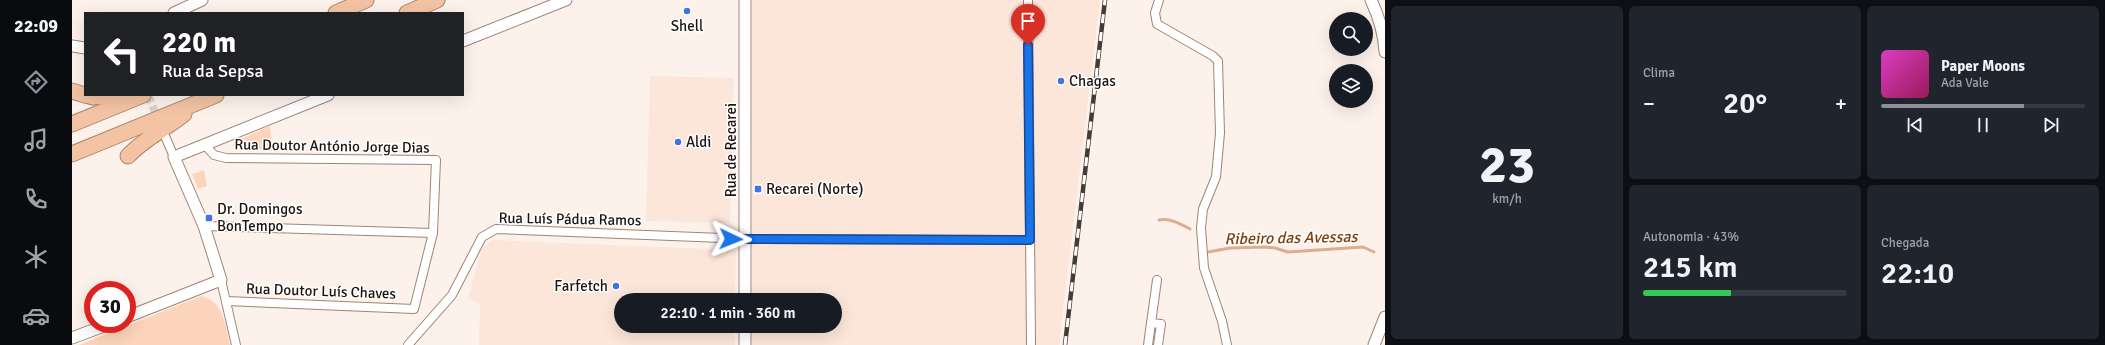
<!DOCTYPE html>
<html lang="pt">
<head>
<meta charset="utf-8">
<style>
	:root { --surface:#171b24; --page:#20242c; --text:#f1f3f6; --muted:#9ea1a6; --line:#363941; --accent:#8c9099 }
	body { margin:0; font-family:Signika,sans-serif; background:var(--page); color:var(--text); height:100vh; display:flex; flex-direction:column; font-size:15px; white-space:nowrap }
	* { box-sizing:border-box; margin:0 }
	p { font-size:13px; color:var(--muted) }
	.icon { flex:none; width:22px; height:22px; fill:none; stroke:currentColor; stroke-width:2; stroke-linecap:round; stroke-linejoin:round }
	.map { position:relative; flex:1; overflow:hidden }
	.side { display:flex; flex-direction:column; gap:6px; padding:6px; background:#0d0f14; width:720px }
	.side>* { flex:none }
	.banner { position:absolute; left:12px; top:12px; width:380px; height:84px; border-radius:0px; box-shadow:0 4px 16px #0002; background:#202124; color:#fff; overflow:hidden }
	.controls { position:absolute; left:1257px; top:12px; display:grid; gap:8px }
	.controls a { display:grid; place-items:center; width:44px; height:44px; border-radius:50%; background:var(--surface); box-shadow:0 4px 16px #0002; font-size:20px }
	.speed { position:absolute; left:12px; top:281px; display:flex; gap:8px; font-size:20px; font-weight:700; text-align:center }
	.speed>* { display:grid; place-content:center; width:52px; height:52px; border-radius:50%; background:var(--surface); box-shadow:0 4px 16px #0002; line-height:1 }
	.speed .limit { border:6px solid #d22; background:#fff; color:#111 }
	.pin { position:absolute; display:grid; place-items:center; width:34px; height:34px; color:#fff; margin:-41px -17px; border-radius:50% 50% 50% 0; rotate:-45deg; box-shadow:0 0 4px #0007 }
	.pin .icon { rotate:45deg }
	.me { position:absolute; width:44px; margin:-22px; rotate:92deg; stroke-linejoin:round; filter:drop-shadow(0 0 3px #0008) }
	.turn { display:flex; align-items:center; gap:14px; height:84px; padding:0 12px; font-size:18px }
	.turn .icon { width:52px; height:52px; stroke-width:2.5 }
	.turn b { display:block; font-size:28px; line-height:34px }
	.big { font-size:30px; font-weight:600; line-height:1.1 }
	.side .widget { flex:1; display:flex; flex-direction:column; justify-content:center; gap:6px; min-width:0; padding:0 14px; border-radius:6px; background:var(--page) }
	.side .dial { align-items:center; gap:0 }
	.dial b { font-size:52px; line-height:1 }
	.song { display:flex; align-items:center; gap:12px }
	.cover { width:48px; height:48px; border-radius:6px; background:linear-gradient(135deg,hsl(310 70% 55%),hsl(330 70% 35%)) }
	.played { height:4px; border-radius:2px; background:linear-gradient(90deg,var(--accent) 70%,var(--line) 70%) }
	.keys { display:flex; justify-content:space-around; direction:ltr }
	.heat { display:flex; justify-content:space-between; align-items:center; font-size:22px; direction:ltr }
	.charge { height:6px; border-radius:3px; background:linear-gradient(90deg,#34c759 43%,var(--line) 0) }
	.side .tiles { flex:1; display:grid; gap:6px; grid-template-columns:repeat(3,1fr) }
	.widget:first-child { grid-row:span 2 }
	.trip { position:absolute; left:542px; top:293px; width:228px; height:40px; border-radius:20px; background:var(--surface); box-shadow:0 4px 16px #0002; font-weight:600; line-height:40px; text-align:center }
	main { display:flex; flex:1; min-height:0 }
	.menu { display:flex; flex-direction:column; width:72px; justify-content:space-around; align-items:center; background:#090b0e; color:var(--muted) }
	.menu .icon { width:28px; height:28px }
	.menu .selected { color:var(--accent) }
	.menu b { font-size:18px; color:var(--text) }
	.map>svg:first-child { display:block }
	.built { fill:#fbe6d9 }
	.green { fill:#fcd4bb }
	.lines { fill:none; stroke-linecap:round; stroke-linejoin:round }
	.stream { stroke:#ddad8d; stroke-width:3 }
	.street-tunnel { stroke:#dcd1ca; stroke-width:8; stroke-dasharray:8 4; stroke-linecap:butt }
	.street-casing { stroke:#9e8575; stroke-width:10 }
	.secondary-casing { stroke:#9e8575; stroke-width:13 }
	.highway-casing { stroke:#a9866f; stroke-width:17 }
	.street { stroke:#fff; stroke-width:8 }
	.secondary { stroke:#fff; stroke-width:11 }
	.highway { stroke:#f3c3a3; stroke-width:15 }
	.rail-casing { stroke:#463c36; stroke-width:4.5 }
	.rail { stroke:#fff; stroke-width:3; stroke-dasharray:9; stroke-linecap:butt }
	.route-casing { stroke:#114b97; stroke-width:10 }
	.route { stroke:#1a73e8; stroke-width:7 }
	.poi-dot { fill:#4472e3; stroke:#fff; stroke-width:1.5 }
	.labels { text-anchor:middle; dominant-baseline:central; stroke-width:3; stroke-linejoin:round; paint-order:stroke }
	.poi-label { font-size:15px; fill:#1f150f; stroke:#fff; text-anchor:start }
	.street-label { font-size:15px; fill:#1f150f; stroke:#fff }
	.water-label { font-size:16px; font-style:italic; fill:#7c4110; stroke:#fff }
</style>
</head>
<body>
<main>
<nav class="menu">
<b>22:09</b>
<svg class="icon selected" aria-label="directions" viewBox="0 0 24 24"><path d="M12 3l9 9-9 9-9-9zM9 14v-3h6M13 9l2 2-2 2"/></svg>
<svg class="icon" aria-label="music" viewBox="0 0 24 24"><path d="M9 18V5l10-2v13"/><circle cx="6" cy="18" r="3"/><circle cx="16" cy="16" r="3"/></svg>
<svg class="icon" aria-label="phone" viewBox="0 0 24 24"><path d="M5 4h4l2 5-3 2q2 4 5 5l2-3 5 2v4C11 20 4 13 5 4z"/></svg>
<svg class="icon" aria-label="climate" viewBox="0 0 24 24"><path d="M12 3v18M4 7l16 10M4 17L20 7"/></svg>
<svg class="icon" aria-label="car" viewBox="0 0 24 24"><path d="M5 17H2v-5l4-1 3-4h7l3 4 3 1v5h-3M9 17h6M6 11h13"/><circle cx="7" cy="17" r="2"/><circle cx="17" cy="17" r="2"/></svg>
</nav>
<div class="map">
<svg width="1313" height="345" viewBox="0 0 1313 345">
	<rect width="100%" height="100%" fill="#fdf2eb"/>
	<g class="built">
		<polygon points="680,0 1028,0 987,345 680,345 680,326 763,326 763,300 680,300"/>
		<polygon points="578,76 662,78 658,223 574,221"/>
		<polygon points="420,240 664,250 663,300 549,300 549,326 663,326 663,345 407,345 408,304 396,298 410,249"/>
	</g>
	<g class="green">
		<polygon points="198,126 200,149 165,149 161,146 162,142"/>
		<polygon points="132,170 135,186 126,189 120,174"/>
		<path d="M 129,296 C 152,301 153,325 158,345 L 7,345 Z"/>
	</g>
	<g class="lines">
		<g class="stream">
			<path d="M 1087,220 C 1098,218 1109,224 1118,229"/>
			<polyline points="1136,252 1158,248 1193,247 1203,248 1216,252 1291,247 1302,252"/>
		</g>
		<polyline class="street-tunnel" points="76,95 87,122"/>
		<g class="street-casing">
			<g id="street">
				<polyline points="956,0 959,345"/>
				<polyline points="1087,0 1083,13 1085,24 1141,56 1146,61 1148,133 1144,177 1131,209 1129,228 1132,268 1150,321 1155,345"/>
				<polyline points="93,136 102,157"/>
				<polyline points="132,144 142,155 154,158 364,160 361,233 342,309 154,301"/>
				<polyline points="132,226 361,233"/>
				<polyline points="149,280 164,345"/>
				<polyline points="1085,280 1079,323 1089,324 1086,345"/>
				<polyline points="336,345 380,295 410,237 424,229 675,239 958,240"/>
				<polyline points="1076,345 1079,323"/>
			</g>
		</g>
		<g class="secondary-casing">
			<g id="secondary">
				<polyline points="673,0 673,300"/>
				<path d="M 1299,0 C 1307,17 1312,33 1313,52"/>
				<polyline points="102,13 130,0"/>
				<polyline points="391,41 494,0"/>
				<polyline points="0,46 13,48"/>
				<polyline points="55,317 149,280 132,226 102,157 256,95"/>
				<polyline points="673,326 673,345"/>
				<polyline points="0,338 37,324"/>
				<polyline points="1302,345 1313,317"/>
			</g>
		</g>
		<g class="highway-casing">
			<g id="highway">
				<polyline points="264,13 294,0"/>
				<polyline points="335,13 365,0"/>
				<polyline points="0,91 13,95"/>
				<polyline points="14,95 21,97 50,95"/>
				<polyline points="0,124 71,95"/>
				<polyline points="0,154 144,95"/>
				<path d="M 56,156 C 72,139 93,129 112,114"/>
			</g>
		</g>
		<use href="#street" class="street"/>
		<use href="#secondary" class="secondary"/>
		<use href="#highway" class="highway"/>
		<g class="rail-casing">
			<polyline id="rail" points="993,345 1033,0"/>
		</g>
		<use href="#rail" class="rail"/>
	</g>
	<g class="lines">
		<g class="route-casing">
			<polyline id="route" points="659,239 958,240 956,45"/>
		</g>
		<use href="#route" class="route"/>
	</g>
	<g class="poi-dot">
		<circle cx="615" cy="11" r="4"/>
		<circle cx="989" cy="81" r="4"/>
		<circle cx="606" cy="142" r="4"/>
		<rect x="682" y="185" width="8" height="8" rx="2"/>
		<rect x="133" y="214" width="8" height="8" rx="2"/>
		<circle cx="544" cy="286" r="4"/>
	</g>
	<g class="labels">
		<g class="poi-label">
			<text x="615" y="26" text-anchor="middle">Shell</text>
			<text x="997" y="81">Chagas</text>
			<text x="614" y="142">Aldi</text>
			<text x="694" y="189">Recarei (Norte)</text>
			<text x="145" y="209">Dr. Domingos<tspan x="145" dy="17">BonTempo</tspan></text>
			<text x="536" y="286" text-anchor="end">Farfetch</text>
		</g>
		<g class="street-label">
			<text transform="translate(260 146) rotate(1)">Rua Doutor António Jorge Dias</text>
			<text transform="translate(659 150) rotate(-90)">Rua de Recarei</text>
			<text transform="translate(498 219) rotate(1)">Rua Luís Pádua Ramos</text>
			<text transform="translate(249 291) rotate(2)">Rua Doutor Luís Chaves</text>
		</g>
		<g class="water-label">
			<text transform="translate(1219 238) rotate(-1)">Ribeiro das Avessas</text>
		</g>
	</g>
</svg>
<div class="controls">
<a><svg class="icon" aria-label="search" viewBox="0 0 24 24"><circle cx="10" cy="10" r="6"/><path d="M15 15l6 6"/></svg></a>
<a><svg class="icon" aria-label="layers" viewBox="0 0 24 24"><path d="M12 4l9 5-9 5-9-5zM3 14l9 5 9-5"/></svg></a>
</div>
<div class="speed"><div class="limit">30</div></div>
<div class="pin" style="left:956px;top:45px;background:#d93025"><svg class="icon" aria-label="arrive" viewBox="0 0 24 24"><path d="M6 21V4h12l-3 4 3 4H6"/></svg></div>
<svg class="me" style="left:659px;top:239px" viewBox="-20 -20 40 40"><path d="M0-17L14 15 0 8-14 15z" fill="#1a73e8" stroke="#fff" stroke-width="4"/></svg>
<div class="trip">22:10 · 1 min · 360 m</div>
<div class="banner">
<div class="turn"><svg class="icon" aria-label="left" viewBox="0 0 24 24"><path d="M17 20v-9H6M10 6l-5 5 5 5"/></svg><div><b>220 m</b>Rua da Sepsa</div></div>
</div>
</div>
<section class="side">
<div class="tiles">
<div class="widget dial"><b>23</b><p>km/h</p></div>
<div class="widget"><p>Clima</p>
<div class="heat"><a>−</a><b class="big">20°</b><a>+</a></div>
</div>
<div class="widget">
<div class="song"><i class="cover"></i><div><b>Paper Moons</b><p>Ada Vale</p></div></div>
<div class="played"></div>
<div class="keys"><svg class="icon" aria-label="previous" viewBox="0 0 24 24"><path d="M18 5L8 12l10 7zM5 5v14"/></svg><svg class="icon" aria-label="pause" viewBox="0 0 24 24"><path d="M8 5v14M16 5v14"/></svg><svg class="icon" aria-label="next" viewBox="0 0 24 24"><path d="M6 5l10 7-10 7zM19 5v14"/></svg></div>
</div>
<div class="widget"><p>Autonomia · 43%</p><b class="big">215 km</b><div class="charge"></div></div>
<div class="widget"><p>Chegada</p><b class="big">22:10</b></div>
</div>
</section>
</main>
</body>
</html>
